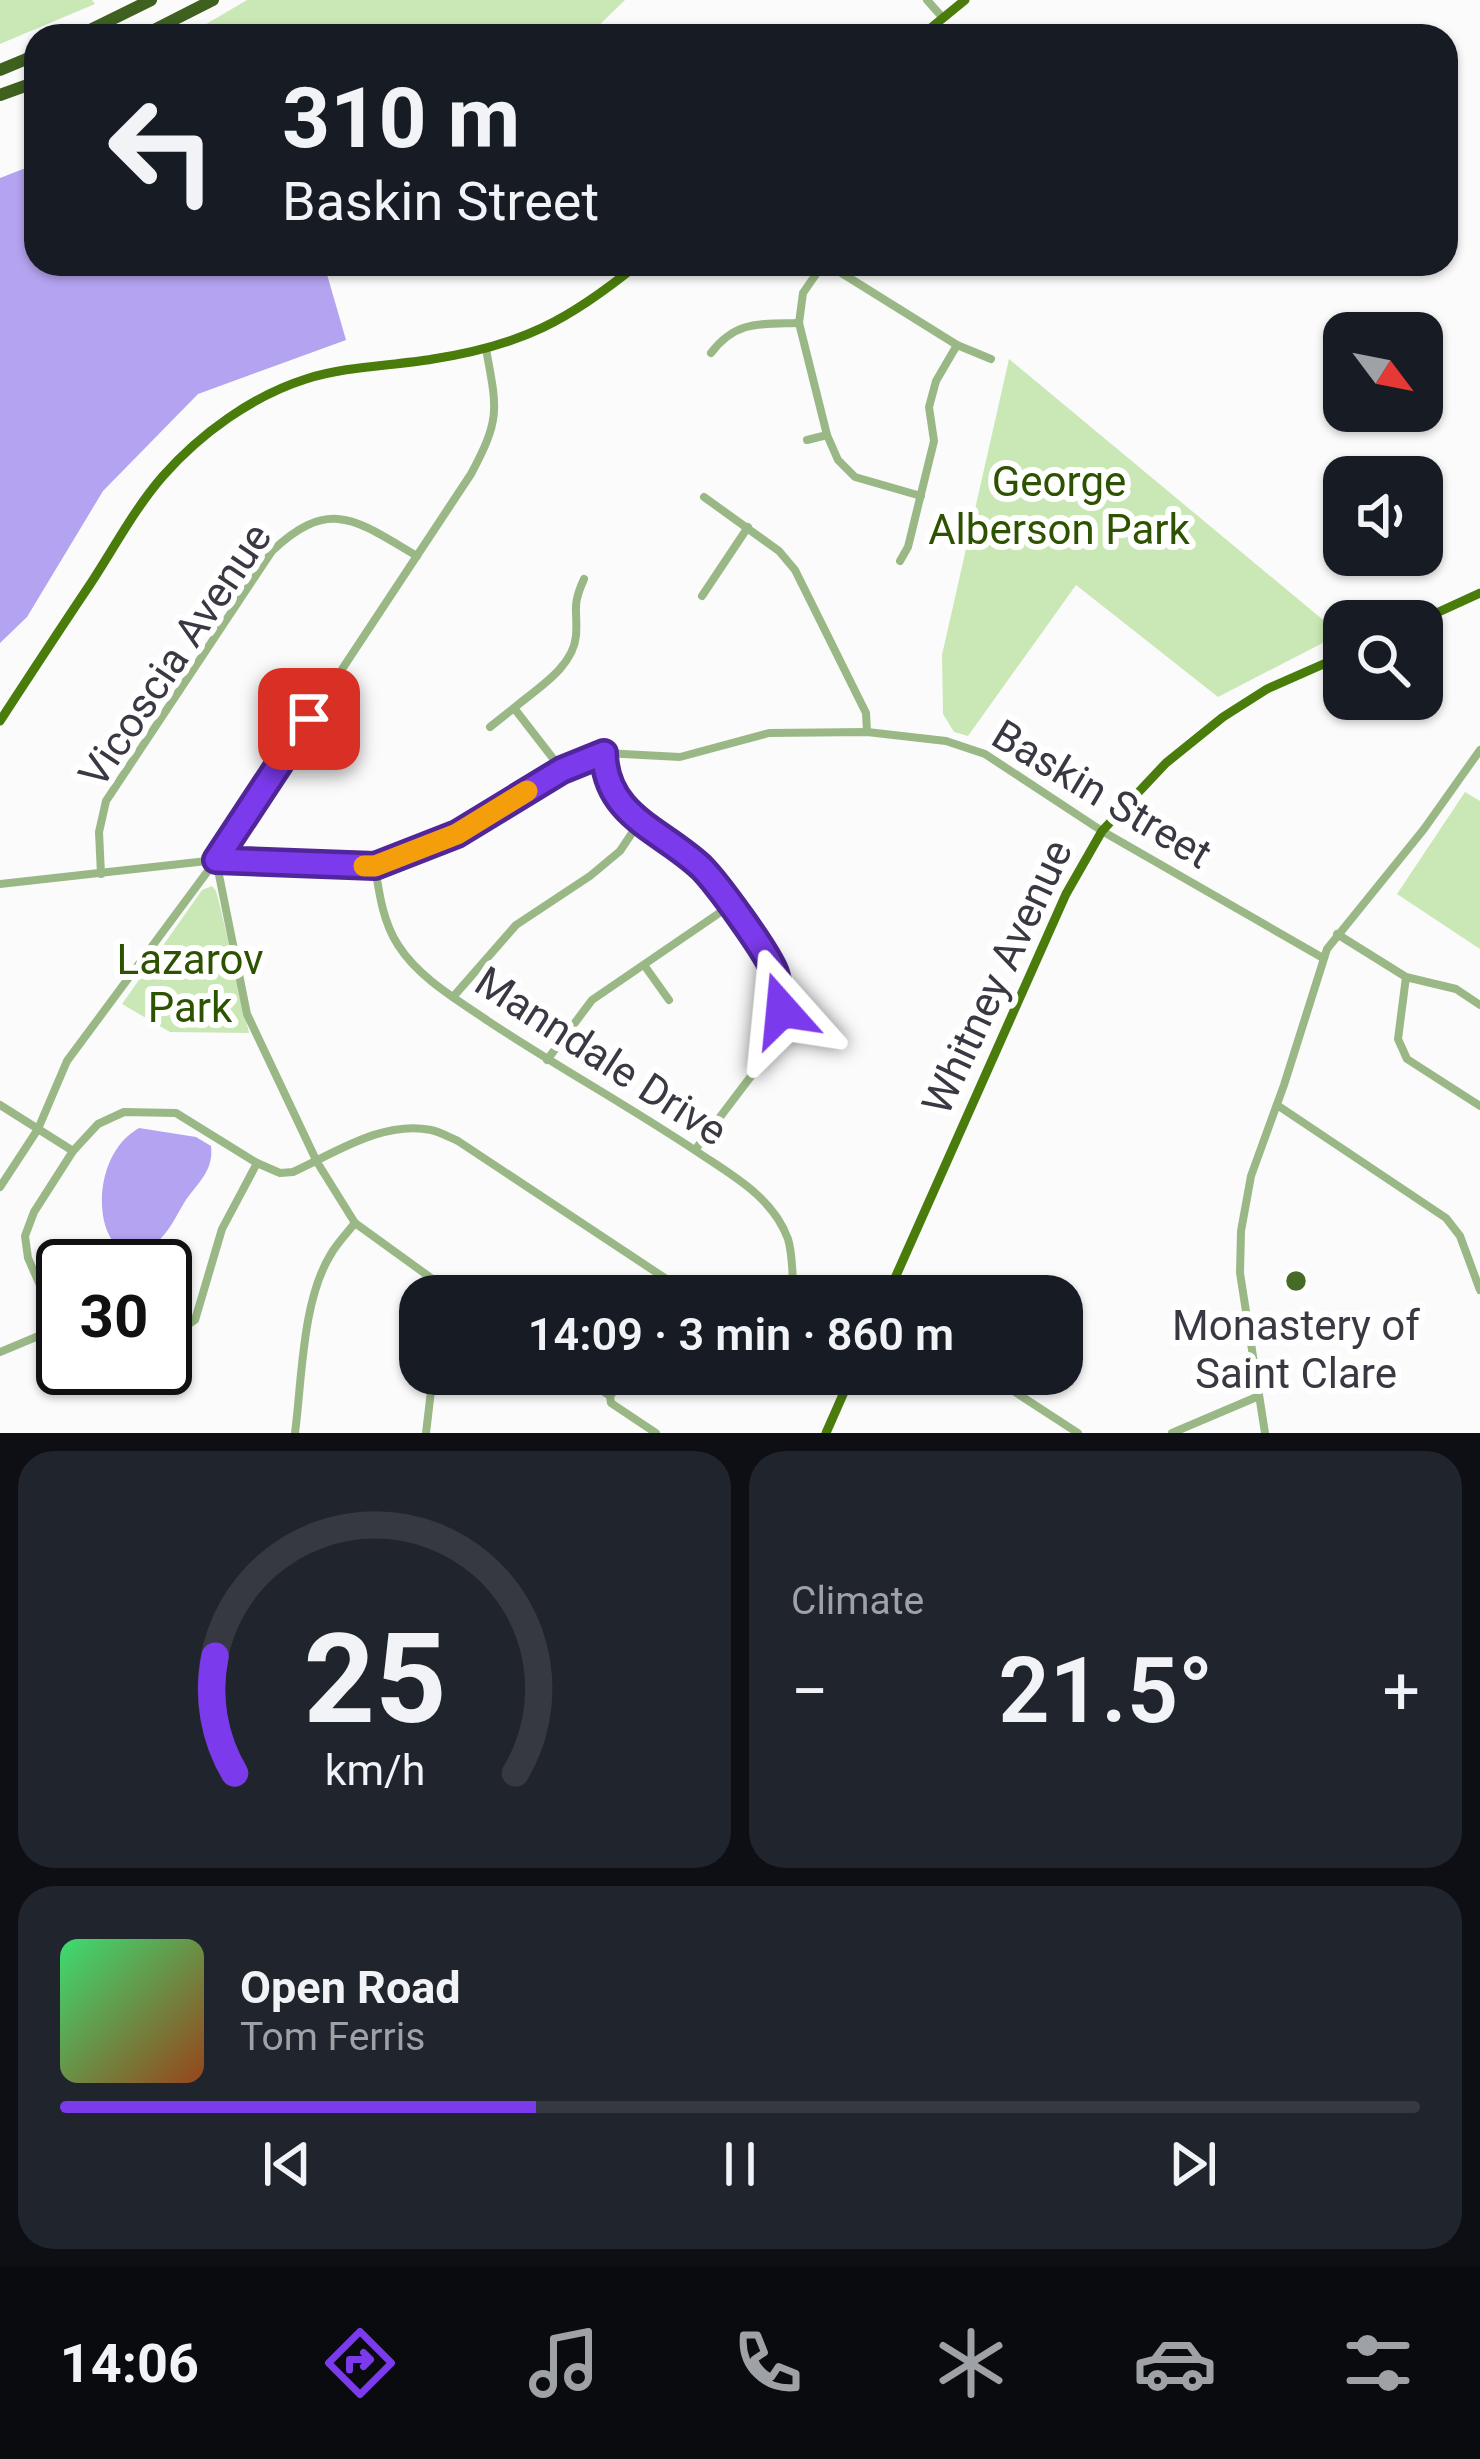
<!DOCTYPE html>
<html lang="en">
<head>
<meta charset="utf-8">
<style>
	:root { --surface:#171b24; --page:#20242c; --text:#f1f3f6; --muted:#9ea1a6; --line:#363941; --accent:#7c3aed }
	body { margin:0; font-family:Roboto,sans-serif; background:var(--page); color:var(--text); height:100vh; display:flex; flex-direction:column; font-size:45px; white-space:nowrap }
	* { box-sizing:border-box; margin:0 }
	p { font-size:39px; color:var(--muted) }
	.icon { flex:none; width:66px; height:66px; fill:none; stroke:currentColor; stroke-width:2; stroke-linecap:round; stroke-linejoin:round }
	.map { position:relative; height:1433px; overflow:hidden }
	.details { display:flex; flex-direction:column; gap:18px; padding:18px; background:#0d0f14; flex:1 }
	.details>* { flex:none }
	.banner { position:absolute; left:24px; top:24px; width:1434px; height:252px; border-radius:36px; box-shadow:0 3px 9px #0004; background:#171b24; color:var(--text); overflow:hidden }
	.needle { width:78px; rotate:122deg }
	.buttons { position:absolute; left:1323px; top:312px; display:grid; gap:24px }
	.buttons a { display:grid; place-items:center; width:120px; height:120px; border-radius:24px; background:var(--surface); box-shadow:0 3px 9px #0004; font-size:60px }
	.speed { position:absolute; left:36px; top:1239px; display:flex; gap:24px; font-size:60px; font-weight:700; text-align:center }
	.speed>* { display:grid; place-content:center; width:156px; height:156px; border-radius:50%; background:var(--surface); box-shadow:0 3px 9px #0004; line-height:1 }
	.speed .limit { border:6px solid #111; border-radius:18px; background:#fff; color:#111 }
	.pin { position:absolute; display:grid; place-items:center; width:102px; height:102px; color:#fff; margin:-51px; border-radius:24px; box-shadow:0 6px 18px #0006 }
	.me { position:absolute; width:132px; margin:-66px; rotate:342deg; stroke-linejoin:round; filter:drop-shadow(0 0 9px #0008) }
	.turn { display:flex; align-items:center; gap:42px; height:252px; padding:0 60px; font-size:54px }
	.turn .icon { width:156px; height:156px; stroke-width:2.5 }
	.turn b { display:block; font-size:84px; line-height:102px }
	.big { font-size:90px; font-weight:600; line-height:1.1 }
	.details .card { flex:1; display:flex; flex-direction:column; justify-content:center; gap:18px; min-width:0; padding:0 42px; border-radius:36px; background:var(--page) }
	.details .dial { align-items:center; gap:0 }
	.dial svg { height:312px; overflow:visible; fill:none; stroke:var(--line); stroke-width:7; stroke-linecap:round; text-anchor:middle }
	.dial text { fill:var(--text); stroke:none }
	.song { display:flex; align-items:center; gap:36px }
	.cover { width:144px; height:144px; border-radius:18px; background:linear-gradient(135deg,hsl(140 70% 55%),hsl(20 70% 35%)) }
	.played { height:12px; border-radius:6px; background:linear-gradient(90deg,var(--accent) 35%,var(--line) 35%) }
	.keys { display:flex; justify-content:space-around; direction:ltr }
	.heat { display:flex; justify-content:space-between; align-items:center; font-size:66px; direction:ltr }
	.details .tiles { flex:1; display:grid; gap:18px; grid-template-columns:1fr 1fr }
	.card:last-child { grid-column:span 2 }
	.trip { position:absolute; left:399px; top:1275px; width:684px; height:120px; border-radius:36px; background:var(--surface); box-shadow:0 3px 9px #0004; font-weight:600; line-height:120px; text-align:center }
	.tab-bar { display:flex; height:192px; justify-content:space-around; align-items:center; background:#090b0e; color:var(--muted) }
	.tab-bar .icon { width:84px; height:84px }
	.tab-bar .current { color:var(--accent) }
	.tab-bar b { font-size:54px; color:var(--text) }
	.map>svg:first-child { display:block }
	.green { fill:#cae8b5 }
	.water { fill:#b4a3f0 }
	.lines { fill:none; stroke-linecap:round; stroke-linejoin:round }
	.minor { stroke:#9ab885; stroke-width:8 }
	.major { stroke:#497c0a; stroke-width:9 }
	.highway { stroke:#3e611f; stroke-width:12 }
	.route-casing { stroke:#51269a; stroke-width:30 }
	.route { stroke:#7c3aed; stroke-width:21 }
	.slow { stroke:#f59e0b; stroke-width:21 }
	.poi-dot { fill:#466b24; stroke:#fff; stroke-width:4.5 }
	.labels { text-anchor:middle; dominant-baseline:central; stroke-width:12; stroke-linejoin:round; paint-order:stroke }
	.park-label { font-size:42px; fill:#2d5200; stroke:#fff }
	.street-label { font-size:42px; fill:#3a3843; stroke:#fff }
	.poi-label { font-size:42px; fill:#3a3843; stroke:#fff }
</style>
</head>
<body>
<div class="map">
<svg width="1480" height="1433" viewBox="0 0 1480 1433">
	<rect width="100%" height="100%" fill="#fbfbfb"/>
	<g class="green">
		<polygon points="0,0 92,0 95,4 0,44"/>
		<polygon points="247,0 625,0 588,36 202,36 196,30"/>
		<polygon points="1009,359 1340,634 1218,697 1076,585 968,736 954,732 943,714 942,655"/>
		<polygon points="1465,792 1480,801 1480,949 1397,894"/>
		<polygon points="212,886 216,891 221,910 249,1033 170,1032 122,1004 202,890"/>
	</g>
	<g class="water">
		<polygon points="36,164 36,264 324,264 346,340 198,394 103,491 27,617 0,643 0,178"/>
		<path d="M 139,1128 L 196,1137 L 211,1146 C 214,1172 197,1183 184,1203 C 176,1216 169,1232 157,1242 C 98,1289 78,1162 139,1128 Z"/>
	</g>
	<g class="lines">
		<g class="minor">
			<polyline points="927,0 943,18"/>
			<polyline points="823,264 803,293 799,323 827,435 838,460 855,477 921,496"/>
			<polyline points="827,264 957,345 991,359"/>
			<path d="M 711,353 C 736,320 761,324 799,323"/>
			<polyline points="807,440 827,435"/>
			<polyline points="704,497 779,551 795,570 866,713 867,732"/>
			<polyline points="900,561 908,547 934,441 929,407 936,381 957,345"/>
			<polyline points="702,596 748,527"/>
			<polyline points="490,727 514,708"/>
			<polyline points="604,753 604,774 611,791 640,821 702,868 731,905 774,971 782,1010 761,1063 695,1150"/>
			<path d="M 562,770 L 514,708 C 536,689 573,668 576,636 C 578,609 571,608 584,579"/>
			<polyline points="216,860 247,1014 317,1162 355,1223 456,1296"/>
			<path d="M 375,866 C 379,893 383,922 398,945 C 419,978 456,999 488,1021 C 559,1068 634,1109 705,1157 C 737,1178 774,1200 788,1239 C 793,1255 792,1277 794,1293"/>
			<path d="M 101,874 L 99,832 L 106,801 L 272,551 C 330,496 357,521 417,556"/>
			<polyline points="0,884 216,860 375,866 457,834 562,770 604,753 680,757 769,733 867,732 946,741 985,754 1102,831 1323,958"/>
			<polyline points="1337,934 1406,977 1456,989 1480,1005"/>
			<polyline points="644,965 669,1000"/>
			<polyline points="1406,977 1398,1039 1407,1059 1480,1106"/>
			<polyline points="453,997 516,925 590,876 620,851 640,821"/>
			<polyline points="547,1060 592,1000 731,905"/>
			<polyline points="0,1105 73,1151"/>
			<polyline points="1277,1105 1446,1218 1460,1236 1480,1290"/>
			<path d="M 0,1187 L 38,1129 L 67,1061 L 216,860 L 471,474 C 501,418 497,409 486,349"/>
			<polyline points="787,1296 794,1293 813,1296"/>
			<path d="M 59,1328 L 28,1258 L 25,1236 L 34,1212 L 73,1151 L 98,1124 L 124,1112 L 176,1113 L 257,1163 L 280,1173 L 293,1172 C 335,1153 383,1120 431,1130 C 440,1132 449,1137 458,1141 L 692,1296"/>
			<polyline points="165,1340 195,1320 222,1229 257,1163"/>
			<polyline points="0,1352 60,1327"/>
			<polyline points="577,1374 610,1396 611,1403 656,1433"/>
			<polyline points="987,1374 1078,1433"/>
			<polyline points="610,1396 628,1374"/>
			<path d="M 295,1433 C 302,1380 302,1300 331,1254 C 337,1243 347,1233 355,1223"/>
			<polyline points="426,1433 433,1374"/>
			<polyline points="1172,1433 1259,1396"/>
			<polyline points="1265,1433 1240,1273 1241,1231 1251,1176 1284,1085 1327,949 1424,829 1480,750"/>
		</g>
		<g class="major">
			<polyline points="921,36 965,0"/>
			<polyline points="1419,621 1480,593"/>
			<path d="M 0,721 C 30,675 60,629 91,583 C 114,548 135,508 163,476 C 200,434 252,396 306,379 C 346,366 392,366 433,359 C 522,345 568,321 638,264"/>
			<polyline points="887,1296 1066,894 1102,831 1166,763 1223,717 1267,689 1344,655"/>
			<polyline points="826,1433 852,1374"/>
		</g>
		<g class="highway">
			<polyline points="78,36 151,0"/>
			<polyline points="142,36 213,0"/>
			<polyline points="0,70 36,55"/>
			<polyline points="0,95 36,82"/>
		</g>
	</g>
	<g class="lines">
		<g class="route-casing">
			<path id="route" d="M 309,719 L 216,860 L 375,866 L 457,834 L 562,770 L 604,753 C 605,816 662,830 701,867 C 717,883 768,953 775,973 C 779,985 779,998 782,1010"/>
		</g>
		<use href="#route" class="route"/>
		<polyline class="slow" points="364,866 375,866 457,834 527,791"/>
	</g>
	<circle class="poi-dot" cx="1296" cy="1281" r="12"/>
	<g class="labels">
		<g class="park-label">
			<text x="1059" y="481">George<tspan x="1059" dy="48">Alberson Park</tspan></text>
			<text x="190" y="959">Lazarov<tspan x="190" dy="48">Park</tspan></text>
		</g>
		<g class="street-label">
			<text transform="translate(175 655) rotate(-56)">Vicoscia Avenue</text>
			<text transform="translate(1102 794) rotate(31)">Baskin Street</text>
			<text transform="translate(997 977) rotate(-65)">Whitney Avenue</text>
			<text transform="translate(601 1056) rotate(33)">Manndale Drive</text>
		</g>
		<g class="poi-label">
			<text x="1296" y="1325">Monastery of<tspan x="1296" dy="48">Saint Clare</tspan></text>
		</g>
	</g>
</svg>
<div class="buttons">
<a><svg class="needle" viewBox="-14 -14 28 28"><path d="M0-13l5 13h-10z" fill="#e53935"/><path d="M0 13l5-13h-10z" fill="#9ea1a6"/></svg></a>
<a><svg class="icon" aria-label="sound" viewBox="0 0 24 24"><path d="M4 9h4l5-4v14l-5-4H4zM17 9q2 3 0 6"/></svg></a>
<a><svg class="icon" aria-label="search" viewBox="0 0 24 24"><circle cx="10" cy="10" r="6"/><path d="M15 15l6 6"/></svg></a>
</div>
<div class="speed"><div class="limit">30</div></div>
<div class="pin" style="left:309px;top:719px;background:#d93025"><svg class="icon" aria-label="arrive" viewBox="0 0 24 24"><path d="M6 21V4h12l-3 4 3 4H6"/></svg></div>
<svg class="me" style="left:782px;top:1010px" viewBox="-20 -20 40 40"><path d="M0-17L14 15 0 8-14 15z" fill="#7c3aed" stroke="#fff" stroke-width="4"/></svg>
<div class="trip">14:09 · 3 min · 860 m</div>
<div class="banner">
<div class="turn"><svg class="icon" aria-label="left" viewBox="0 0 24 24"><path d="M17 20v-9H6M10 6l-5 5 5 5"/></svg><div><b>310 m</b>Baskin Street</div></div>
</div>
</div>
<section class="details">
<div class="tiles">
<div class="card dial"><svg viewBox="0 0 100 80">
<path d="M14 69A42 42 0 1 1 86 69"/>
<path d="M14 69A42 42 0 0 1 9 39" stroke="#7c3aed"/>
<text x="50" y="56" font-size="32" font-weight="700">25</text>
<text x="50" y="72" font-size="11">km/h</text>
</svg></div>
<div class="card"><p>Climate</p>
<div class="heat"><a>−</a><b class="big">21.5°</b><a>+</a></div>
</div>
<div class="card">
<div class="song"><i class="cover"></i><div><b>Open Road</b><p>Tom Ferris</p></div></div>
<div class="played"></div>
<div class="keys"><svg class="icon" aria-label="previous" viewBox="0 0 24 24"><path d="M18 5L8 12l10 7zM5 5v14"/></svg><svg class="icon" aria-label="pause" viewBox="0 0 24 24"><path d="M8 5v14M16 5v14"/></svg><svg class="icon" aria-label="next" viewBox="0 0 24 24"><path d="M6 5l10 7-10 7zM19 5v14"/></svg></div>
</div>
</div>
</section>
<nav class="tab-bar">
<b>14:06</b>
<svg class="icon current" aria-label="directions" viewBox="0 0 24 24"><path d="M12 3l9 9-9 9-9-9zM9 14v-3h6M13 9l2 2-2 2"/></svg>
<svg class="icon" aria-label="music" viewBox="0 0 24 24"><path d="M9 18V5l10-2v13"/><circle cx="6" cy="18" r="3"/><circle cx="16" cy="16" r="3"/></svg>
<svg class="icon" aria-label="phone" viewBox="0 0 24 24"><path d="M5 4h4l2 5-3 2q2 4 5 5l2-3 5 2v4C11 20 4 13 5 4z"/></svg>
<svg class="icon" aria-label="climate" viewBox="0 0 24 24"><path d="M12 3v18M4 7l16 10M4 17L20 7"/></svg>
<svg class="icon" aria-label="car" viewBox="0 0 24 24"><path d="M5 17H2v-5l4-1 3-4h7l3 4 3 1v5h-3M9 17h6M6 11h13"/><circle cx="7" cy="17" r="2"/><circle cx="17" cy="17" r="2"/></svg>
<svg class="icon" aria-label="filters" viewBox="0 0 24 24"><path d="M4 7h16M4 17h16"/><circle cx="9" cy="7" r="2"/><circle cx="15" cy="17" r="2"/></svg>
</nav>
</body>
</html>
